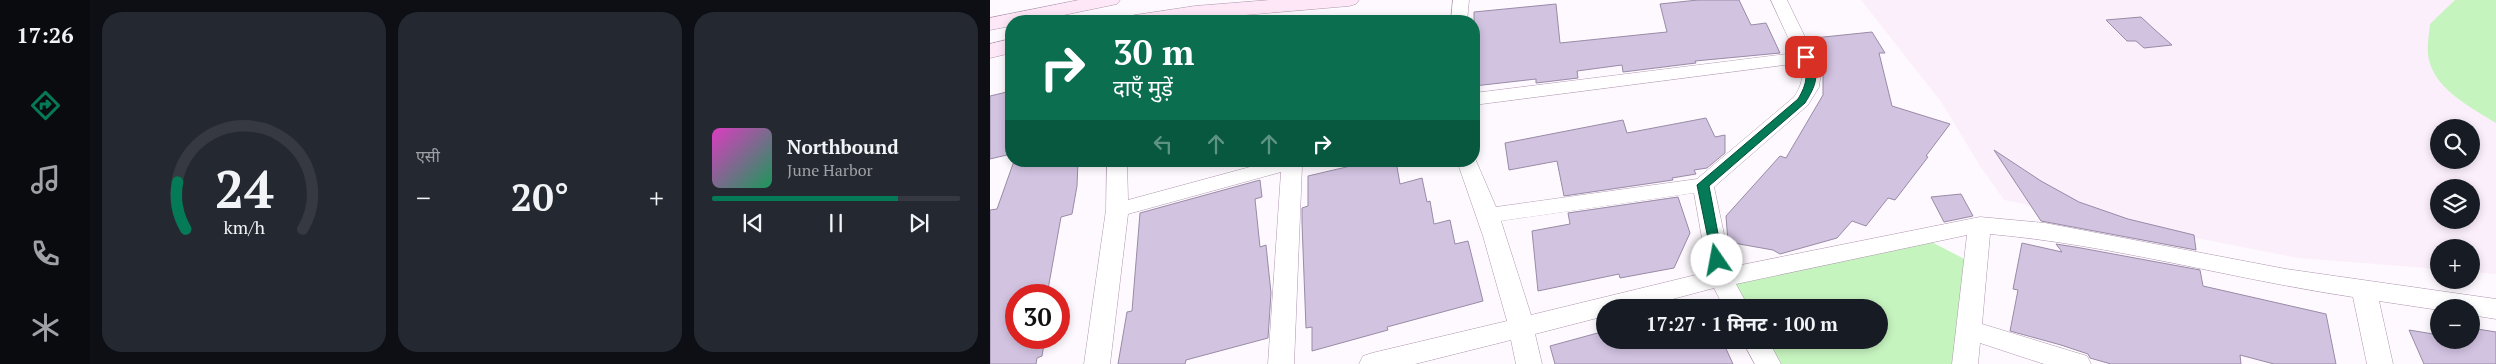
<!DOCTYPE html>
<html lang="hi">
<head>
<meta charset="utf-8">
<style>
	:root { --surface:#171b24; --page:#242831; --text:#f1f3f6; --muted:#9ea1a6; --line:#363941; --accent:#047a57 }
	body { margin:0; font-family:"PT Serif","Noto Sans Devanagari",serif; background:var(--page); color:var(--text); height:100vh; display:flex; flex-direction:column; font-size:19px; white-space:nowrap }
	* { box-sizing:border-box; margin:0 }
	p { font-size:16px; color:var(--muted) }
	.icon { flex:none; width:28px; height:28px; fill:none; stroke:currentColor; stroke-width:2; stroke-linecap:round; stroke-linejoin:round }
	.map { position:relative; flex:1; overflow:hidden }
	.panel { display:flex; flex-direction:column; gap:12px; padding:12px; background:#0d0f14; width:900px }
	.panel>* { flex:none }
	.guide { position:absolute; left:15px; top:15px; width:475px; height:152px; border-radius:20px; box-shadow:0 2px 8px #0003; background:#0b6e4f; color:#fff; overflow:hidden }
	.buttons { position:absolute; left:1440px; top:119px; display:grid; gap:10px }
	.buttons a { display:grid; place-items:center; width:50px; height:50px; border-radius:50%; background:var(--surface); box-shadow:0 2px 8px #0003; font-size:25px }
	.speed { position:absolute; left:15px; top:284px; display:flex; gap:10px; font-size:25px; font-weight:700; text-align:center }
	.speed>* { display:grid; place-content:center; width:65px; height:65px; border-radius:50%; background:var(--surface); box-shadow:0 2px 8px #0003; line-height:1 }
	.speed .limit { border:8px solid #d22; background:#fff; color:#111 }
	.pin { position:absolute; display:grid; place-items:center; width:42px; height:42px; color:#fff; margin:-21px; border-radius:10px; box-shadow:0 2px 8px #0006 }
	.me { position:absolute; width:55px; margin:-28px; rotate:348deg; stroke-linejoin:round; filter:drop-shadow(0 0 4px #0008) }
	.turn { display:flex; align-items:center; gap:18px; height:105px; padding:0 25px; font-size:22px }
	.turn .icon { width:65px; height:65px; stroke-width:2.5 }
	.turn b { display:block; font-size:35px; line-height:42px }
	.lanes { display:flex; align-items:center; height:48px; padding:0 25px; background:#0003; justify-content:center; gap:25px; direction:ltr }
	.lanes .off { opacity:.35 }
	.big { font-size:38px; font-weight:700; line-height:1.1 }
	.panel .tile { flex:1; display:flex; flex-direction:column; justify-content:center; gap:8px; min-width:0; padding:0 18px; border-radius:20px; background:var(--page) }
	.panel .dial { align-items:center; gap:0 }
	.dial svg { height:130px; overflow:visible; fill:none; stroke:var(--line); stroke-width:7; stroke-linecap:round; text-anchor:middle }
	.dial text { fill:var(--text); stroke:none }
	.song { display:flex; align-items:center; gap:15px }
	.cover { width:60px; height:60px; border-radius:8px; background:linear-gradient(135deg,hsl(310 70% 55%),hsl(150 70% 35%)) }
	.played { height:5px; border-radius:2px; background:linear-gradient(90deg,var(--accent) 75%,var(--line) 75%) }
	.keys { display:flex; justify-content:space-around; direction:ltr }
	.heat { display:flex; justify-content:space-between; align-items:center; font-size:28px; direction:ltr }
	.panel .tiles { flex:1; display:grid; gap:12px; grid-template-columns:repeat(3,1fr) }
	.trip { position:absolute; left:606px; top:299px; width:292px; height:50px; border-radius:25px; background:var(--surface); box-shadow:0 2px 8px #0003; font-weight:700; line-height:50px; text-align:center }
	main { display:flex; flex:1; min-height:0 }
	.dock { display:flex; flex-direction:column; width:90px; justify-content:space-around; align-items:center; background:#090b0e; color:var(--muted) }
	.dock .icon { width:35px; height:35px }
	.dock .active { color:var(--accent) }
	.dock b { font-size:22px; color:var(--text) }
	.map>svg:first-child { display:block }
	.built { fill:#fbeffc; fill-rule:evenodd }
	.green { fill:#c6f4bf }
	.building { fill:#d2c3e1; stroke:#998ba7 }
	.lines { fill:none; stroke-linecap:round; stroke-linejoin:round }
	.minor-casing { stroke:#ae96af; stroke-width:1 }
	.secondary-casing { stroke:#ae96af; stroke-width:1 }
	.minor { fill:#fff; fill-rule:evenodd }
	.secondary { fill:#fee8f7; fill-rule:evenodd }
	.route { fill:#047a57; stroke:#034f39 }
</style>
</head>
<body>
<main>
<nav class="dock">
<b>17:26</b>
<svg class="icon active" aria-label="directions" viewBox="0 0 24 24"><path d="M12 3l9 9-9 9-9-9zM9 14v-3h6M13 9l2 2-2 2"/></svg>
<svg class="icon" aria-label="music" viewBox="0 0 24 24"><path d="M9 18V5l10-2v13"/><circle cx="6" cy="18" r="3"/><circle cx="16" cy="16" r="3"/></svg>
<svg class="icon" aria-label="phone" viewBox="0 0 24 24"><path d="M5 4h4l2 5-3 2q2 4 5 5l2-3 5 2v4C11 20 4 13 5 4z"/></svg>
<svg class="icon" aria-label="climate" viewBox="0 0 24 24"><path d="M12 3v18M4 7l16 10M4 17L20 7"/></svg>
</nav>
<section class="panel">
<div class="tiles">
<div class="tile dial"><svg viewBox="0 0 100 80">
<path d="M14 69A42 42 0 1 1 86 69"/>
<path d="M14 69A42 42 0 0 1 9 40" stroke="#047a57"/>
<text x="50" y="56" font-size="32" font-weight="700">24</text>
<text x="50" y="72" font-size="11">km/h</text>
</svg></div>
<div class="tile"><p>एसी</p>
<div class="heat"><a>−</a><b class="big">20°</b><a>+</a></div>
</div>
<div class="tile">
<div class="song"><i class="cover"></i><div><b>Northbound</b><p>June Harbor</p></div></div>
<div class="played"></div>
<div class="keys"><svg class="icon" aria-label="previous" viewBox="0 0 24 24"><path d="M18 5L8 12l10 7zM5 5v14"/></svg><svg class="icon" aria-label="pause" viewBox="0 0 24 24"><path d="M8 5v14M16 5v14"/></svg><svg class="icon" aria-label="next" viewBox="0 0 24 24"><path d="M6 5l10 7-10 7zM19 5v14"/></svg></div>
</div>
</div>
</section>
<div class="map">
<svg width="1506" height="364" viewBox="0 0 1506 364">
	<rect width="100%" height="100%" fill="#fef9fe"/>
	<path class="built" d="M 871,0 L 1506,0 L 1506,274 L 1481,272 L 1481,248 L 1449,248 L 1449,269 L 1308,258 L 1014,200 L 990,166 L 952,103 ZM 1449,128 L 1481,128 L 1481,160 L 1449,160 ZM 1449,188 L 1481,188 L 1481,220 L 1449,220 Z"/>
	<g class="green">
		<path d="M 1465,0 L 1506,0 L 1506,123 C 1482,108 1446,90 1439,60 C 1436,50 1439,35 1440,24 Z"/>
		<polygon points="932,237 986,265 975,364 778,364 765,340 890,340 890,308 747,307 731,278"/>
	</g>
	<g class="building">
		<polygon points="708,0 749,0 761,25 776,23 790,53 705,61 706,63 633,72 632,65 587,71 588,78 546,83 546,79 484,86 484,12 566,4 570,43 677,32 670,4"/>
		<polygon points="1151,17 1164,29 1182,45 1154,48 1146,41 1137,41 1116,20"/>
		<polygon points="882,32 895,53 889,53 902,106 960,124 936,156 938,157 905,200 898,198 876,226 862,221 847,238 790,254 783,250 738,242 736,216 790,156 796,158 833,95 833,70 827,57 824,38"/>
		<polygon points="21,91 21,154 0,159 0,96"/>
		<polygon points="716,118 725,137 735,135 735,153 717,168 704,170 706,174 682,178 683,180 574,196 567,161 519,170 515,143 633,120 637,133"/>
		<polygon points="1004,150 1051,181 1089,202 1138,219 1204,235 1206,250 1051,221"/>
		<polygon points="24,161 88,161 87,186 82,214 71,217 57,295 26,295 26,338 55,338 52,356 47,358 46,364 0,364 0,210 7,209"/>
		<polygon points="382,161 406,161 410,184 432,178 437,202 440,201 444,224 460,220 465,244 478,241 493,301 397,327 398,330 322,351 322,327 316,328 312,223 312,208 318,206 318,176"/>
		<polygon points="270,180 272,197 265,199 270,247 276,245 281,293 278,338 196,360 195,364 128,364 137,312 142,311 150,213"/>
		<polygon points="971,194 983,216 954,222 941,197"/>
		<polygon points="688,197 700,233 684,268 630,278 629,274 548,291 542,231 580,224 578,213"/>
		<polygon points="1032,243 1072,252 1066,244 1091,248 1210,270 1213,286 1336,314 1346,364 1284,364 1250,355 1251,364 1121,364 1100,358 1098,354 1071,345 1020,331 1028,290 1023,289"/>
		<polygon points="1481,328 1506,332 1506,364 1434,364 1419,330 1449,335 1449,340 1481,341"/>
		<polygon points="615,331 615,340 732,340 743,364 565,364 560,346"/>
	</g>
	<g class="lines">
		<g class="minor-casing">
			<g id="minor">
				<polygon points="463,0 479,0 477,21 461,21"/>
				<path d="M 781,0 L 797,0 L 831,70 L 829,87 L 818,105 L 724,187 L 741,267 L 990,217 L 1055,223 L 1296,269 L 1506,299 L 1506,319 L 1481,315 L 1481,308 L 1449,308 L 1449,310 L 1389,301 L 1403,364 L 1377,364 L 1363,297 C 1242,279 1123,245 1000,234 L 992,324 L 1097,356 L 1101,364 L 1054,364 L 990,343 L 988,364 L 962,364 L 977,235 L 746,284 L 759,308 L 734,308 L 724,288 L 649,308 L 615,308 L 615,316 L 545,334 L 552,364 L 526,364 L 521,340 L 425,364 L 369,364 L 373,356 L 382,353 L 517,321 L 493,236 L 467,161 L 484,161 L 484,156 L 506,207 L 707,179 L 804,97 C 811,87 815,75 810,63 L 484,105 L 484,93 L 805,53 ZM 704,193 L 718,272 L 541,315 L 511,221 Z"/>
				<polygon points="117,161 137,161 138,200 282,161 317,161 312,166 304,364 278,364 291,172 138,214 120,364 94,364 116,210"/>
				<polygon points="752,340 778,340 791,364 765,364"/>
			</g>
		</g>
		<g class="secondary-casing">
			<g id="secondary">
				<polygon points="89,0 130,0 127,4 45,21 21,21 21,26 0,30 0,18"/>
				<polygon points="280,0 369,0 366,4 359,6 185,21 134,21 138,17 145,15 205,6"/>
				<polygon points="21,39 21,53 0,58 0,44"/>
			</g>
		</g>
		<use href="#minor" class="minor"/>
		<use href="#secondary" class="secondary"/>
	</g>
	<path class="route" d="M 816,54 C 821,56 821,58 823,63 C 830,78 823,90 815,103 L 719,186 L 733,260 L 727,264 L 723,263 L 707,185 L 808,99 C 817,84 819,74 811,57 Z"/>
</svg>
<div class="buttons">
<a><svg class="icon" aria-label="search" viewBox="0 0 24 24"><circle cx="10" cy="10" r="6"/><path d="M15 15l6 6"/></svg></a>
<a><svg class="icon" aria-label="layers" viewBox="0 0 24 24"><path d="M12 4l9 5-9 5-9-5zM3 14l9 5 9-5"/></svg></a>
<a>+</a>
<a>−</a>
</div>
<div class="speed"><div class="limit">30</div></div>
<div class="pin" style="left:816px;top:57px;background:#d93025"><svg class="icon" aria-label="arrive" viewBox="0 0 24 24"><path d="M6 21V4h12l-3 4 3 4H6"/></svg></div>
<svg class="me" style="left:727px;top:260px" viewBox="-20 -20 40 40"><circle r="19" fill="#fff"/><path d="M0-13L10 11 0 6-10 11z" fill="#047a57"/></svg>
<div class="trip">17:27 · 1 मिनट · 100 m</div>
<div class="guide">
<div class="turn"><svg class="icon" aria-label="right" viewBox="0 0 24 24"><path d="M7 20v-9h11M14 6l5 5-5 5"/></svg><div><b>30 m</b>दाएँ मुड़ें</div></div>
<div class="lanes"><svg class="icon off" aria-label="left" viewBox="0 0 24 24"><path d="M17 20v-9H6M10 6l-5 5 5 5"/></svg><svg class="icon off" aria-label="ahead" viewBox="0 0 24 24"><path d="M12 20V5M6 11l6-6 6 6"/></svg><svg class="icon off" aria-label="ahead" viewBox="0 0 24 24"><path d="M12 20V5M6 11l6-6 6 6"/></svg><svg class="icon" aria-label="right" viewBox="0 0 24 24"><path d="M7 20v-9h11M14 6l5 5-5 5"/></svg></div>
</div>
</div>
</main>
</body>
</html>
